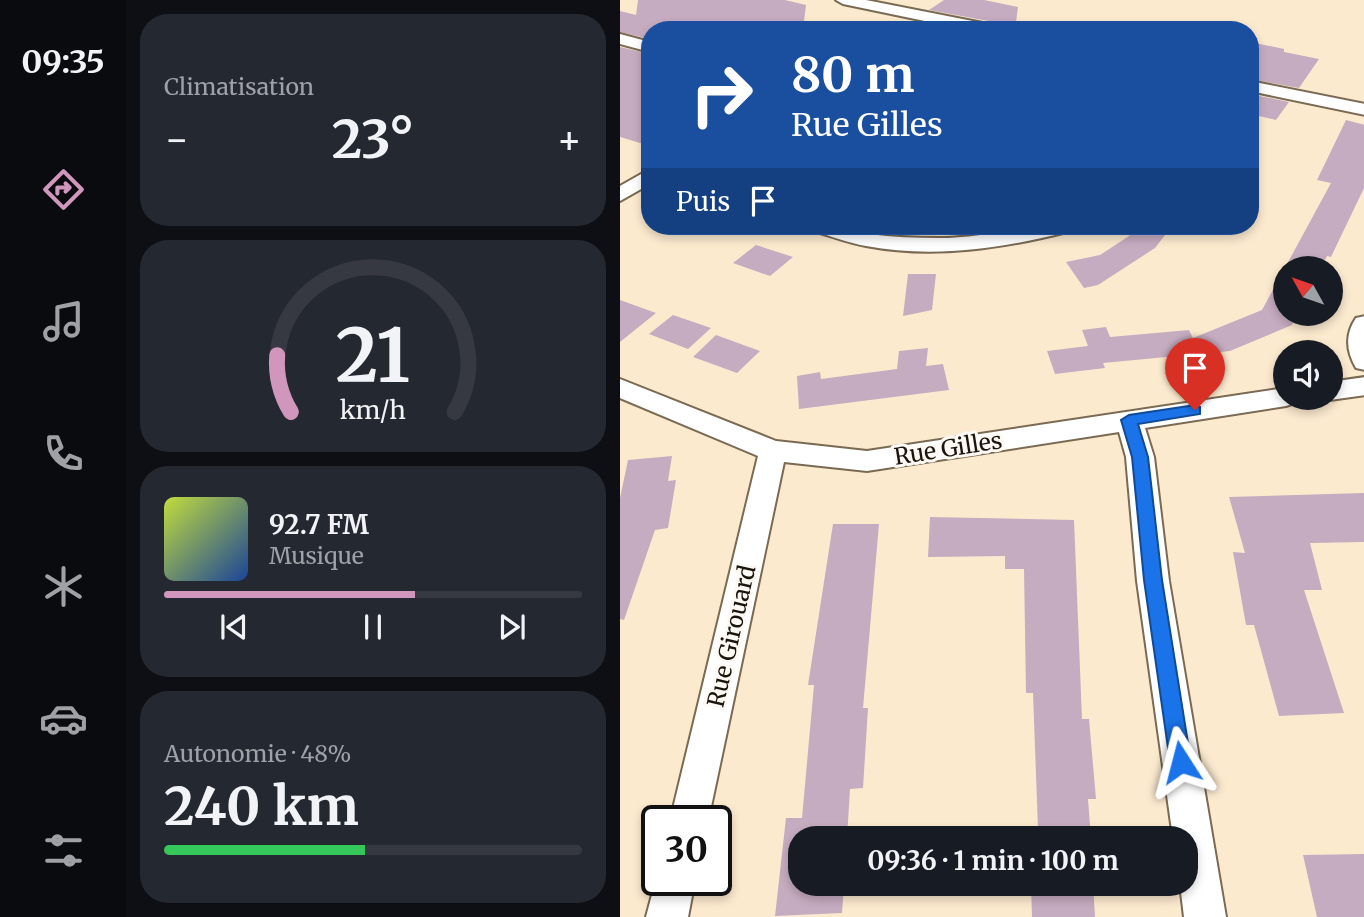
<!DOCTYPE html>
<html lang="fr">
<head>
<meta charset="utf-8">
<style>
	:root { --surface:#171b24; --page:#242831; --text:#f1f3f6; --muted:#9ea1a6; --line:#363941; --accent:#d096bb }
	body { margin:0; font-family:Merriweather,serif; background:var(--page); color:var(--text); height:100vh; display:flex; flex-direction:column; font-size:26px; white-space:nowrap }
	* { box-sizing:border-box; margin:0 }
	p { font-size:23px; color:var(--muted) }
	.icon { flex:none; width:38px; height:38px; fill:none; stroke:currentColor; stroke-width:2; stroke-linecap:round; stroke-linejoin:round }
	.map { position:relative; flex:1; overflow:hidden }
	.side { display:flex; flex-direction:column; gap:14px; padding:14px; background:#0d0f14; width:494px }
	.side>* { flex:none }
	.top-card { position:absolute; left:21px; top:21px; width:618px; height:214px; border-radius:28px; box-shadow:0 4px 10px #0003; background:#1a4fa0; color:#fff; overflow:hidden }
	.needle { width:46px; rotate:310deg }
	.fabs { position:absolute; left:653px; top:256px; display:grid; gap:14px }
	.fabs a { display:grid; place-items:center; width:70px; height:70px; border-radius:50%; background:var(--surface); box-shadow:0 4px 10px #0003; font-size:35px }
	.speed { position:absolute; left:21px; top:805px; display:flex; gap:14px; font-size:35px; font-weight:700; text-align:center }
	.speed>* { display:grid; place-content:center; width:91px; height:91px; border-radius:50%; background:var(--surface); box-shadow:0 4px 10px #0003; line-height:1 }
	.speed .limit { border:4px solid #111; border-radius:10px; background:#fff; color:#111 }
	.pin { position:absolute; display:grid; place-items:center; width:60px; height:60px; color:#fff; margin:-72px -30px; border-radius:50% 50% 50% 0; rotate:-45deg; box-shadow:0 0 7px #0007 }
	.pin .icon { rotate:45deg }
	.me { position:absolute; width:77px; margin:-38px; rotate:351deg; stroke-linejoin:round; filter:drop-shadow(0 0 5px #0008) }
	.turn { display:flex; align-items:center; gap:24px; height:147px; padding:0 35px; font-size:32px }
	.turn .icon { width:91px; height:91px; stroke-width:2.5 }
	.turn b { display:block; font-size:49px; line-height:60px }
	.then { display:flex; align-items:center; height:66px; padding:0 35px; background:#0003; gap:14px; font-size:26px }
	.big { font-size:52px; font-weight:700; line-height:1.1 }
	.side .tile { flex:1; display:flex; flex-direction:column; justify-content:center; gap:10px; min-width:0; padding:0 24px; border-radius:28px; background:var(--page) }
	.side .dial { align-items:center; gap:0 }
	.dial svg { height:182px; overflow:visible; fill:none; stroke:var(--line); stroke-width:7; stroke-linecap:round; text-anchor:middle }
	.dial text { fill:var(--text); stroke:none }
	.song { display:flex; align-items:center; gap:21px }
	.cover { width:84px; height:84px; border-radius:10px; background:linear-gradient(135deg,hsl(70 70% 55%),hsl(220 70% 35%)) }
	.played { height:7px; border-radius:4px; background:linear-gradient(90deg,var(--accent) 60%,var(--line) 60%) }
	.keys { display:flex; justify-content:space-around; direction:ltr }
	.heat { display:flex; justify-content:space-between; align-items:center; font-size:38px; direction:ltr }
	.charge { height:10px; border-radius:5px; background:linear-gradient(90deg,#34c759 48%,var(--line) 0) }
	.trip { position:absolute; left:168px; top:826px; width:410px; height:70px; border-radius:28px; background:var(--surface); box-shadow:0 4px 10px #0003; font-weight:700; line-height:70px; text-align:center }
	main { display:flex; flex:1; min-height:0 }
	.tab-bar { display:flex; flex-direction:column; width:126px; justify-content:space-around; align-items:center; background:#090b0e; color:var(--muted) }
	.tab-bar .icon { width:49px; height:49px }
	.tab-bar .current { color:var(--accent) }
	.tab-bar b { font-size:32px; color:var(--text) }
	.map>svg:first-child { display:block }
	.building { fill:#c6acc0 }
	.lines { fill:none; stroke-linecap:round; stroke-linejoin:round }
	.street-casing { stroke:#7a6a53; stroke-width:4 }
	.street { fill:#fff; fill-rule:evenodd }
	.route { fill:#1a73e8; stroke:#114b97; stroke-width:2 }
	.labels { text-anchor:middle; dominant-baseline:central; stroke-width:6; stroke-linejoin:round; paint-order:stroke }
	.street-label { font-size:23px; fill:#1a140b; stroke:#fdf9f4 }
</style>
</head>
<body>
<main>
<nav class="tab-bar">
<b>09:35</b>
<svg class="icon current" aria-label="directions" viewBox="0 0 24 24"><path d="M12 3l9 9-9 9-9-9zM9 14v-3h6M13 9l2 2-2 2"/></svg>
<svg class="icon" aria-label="music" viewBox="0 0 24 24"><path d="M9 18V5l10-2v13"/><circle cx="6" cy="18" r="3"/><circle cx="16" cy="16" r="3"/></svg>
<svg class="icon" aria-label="phone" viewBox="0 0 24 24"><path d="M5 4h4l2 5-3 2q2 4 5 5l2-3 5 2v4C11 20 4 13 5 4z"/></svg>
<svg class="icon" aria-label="climate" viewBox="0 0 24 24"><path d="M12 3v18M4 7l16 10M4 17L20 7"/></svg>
<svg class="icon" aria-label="car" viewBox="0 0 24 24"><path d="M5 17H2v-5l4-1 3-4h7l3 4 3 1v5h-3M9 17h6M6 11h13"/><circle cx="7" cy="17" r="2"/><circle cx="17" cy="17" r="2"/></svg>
<svg class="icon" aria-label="filters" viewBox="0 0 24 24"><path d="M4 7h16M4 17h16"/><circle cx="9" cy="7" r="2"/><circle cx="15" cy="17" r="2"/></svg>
</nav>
<section class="side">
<div class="tile"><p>Climatisation</p>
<div class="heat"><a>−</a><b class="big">23°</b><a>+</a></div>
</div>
<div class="tile dial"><svg viewBox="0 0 100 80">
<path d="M14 69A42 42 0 1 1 86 69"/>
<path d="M14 69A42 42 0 0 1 8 44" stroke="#d096bb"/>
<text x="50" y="56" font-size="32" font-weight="700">21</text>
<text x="50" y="72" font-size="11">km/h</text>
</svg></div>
<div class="tile">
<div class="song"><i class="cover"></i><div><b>92.7 FM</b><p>Musique</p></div></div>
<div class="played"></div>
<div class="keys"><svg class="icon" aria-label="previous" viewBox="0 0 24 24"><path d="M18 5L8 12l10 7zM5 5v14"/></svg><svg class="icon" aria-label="pause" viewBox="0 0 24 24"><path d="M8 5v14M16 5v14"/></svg><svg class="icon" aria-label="next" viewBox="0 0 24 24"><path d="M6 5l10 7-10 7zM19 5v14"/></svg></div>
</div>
<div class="tile"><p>Autonomie · 48%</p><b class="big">240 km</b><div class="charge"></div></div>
</section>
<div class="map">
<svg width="745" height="917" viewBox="0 0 745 917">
	<rect width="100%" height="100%" fill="#fceacf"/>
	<g class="building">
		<polygon points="18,0 165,0 186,5 183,30 30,30 30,39 0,32 0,11 16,15"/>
		<polygon points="324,0 364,0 398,7 395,30 384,30 374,22 309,10"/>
		<polygon points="292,21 334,30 278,30"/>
		<polygon points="630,42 664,49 664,52 699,59 679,88 630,79"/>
		<polygon points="0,47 30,54 30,146 0,137"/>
		<polygon points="630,94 669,102 656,120 630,114"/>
		<polygon points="726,120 745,125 745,186 711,257 707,256 701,268 665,268 665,313 678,313 672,325 610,351 483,363 485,368 435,374 427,351 468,346 462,330 486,327 490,337 569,330 573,338 642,310 711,183 697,180"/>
		<polygon points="517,226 552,226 535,248 478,285 464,288 446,262 480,255 509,236"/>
		<polygon points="136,245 173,257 150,276 113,263"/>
		<polygon points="288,274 316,274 312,310 283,316"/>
		<polygon points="0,300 36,313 0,342"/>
		<polygon points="53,315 91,328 68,349 29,334"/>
		<polygon points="96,335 140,351 117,373 73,357"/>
		<polygon points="308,348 306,366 323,364 329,390 179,409 177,376 200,372 201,379 277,369 279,351"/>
		<polygon points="52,456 48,481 56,480 48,528 35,530 4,620 0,619 0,498 8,460"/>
		<polygon points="745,493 745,542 690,543 702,590 684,590 724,713 659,716 634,625 626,625 613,552 625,553 609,497"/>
		<polygon points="310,517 454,520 462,719 469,719 476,799 468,799 471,838 411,838 411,829 418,829 413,693 406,693 404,569 385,569 385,556 308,557"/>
		<polygon points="213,524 259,524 243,708 248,708 243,788 230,789 227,838 180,838 180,884 224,884 222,913 155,916 166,818 182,818 194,685 188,685"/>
		<polygon points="745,854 745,917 697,917 683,855"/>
		<polygon points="411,884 473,884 475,917 412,917"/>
	</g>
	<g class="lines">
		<g class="street-casing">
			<g id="street">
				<polygon points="216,0 246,0 373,25 381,30 348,30 223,4"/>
				<polygon points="0,34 30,42 30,52 0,44"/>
				<polygon points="630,81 745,104 745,115 630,91"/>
				<polygon points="30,169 30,184 0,201 0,186"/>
				<path d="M 190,226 C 216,225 225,230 249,234 C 272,237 296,238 319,238 C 364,238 409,224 454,226 L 451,231 C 385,248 314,259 246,246 C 228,243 211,236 193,231 Z"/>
				<path d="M 745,316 L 745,370 L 736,368 C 726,351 725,334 736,318 Z"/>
				<polygon points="745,377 745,395 710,400 701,397 710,397 710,382"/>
				<polygon points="0,379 156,441 247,451 665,388 665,397 679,397 675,403 666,406 525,428 534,457 549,581 606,917 564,917 560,884 565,884 565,838 553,838 517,581 506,457 499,432 247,471 164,462 88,821 50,821 138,456 0,398"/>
				<polygon points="37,876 37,880 75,880 68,917 26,917"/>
			</g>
		</g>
		<use href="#street" class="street"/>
	</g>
	<polygon class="route" points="575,405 580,407 580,414 518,424 528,457 542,580 571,762 568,769 561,772 553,769 550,762 524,580 512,457 501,420 509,415"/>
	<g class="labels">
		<g class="street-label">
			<text transform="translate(328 448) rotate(-9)">Rue Gilles</text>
			<text transform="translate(111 636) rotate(-77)">Rue Girouard</text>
		</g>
	</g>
</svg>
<div class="fabs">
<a><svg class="needle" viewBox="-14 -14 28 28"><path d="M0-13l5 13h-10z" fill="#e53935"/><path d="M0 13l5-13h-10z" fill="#9ea1a6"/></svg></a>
<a><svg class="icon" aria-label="sound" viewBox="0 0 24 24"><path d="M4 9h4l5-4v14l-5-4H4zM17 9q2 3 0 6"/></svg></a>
</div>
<div class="speed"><div class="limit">30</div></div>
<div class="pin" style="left:575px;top:410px;background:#d93025"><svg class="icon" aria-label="arrive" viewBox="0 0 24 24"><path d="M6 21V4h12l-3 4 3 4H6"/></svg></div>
<svg class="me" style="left:561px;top:762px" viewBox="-20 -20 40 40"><path d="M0-17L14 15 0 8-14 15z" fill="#1a73e8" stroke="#fff" stroke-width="4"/></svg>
<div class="trip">09:36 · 1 min · 100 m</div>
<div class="top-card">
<div class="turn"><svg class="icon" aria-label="right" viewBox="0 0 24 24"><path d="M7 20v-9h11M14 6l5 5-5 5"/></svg><div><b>80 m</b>Rue Gilles</div></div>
<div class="then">Puis<svg class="icon" aria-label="arrive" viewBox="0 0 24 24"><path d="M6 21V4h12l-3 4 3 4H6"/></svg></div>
</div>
</div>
</main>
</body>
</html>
